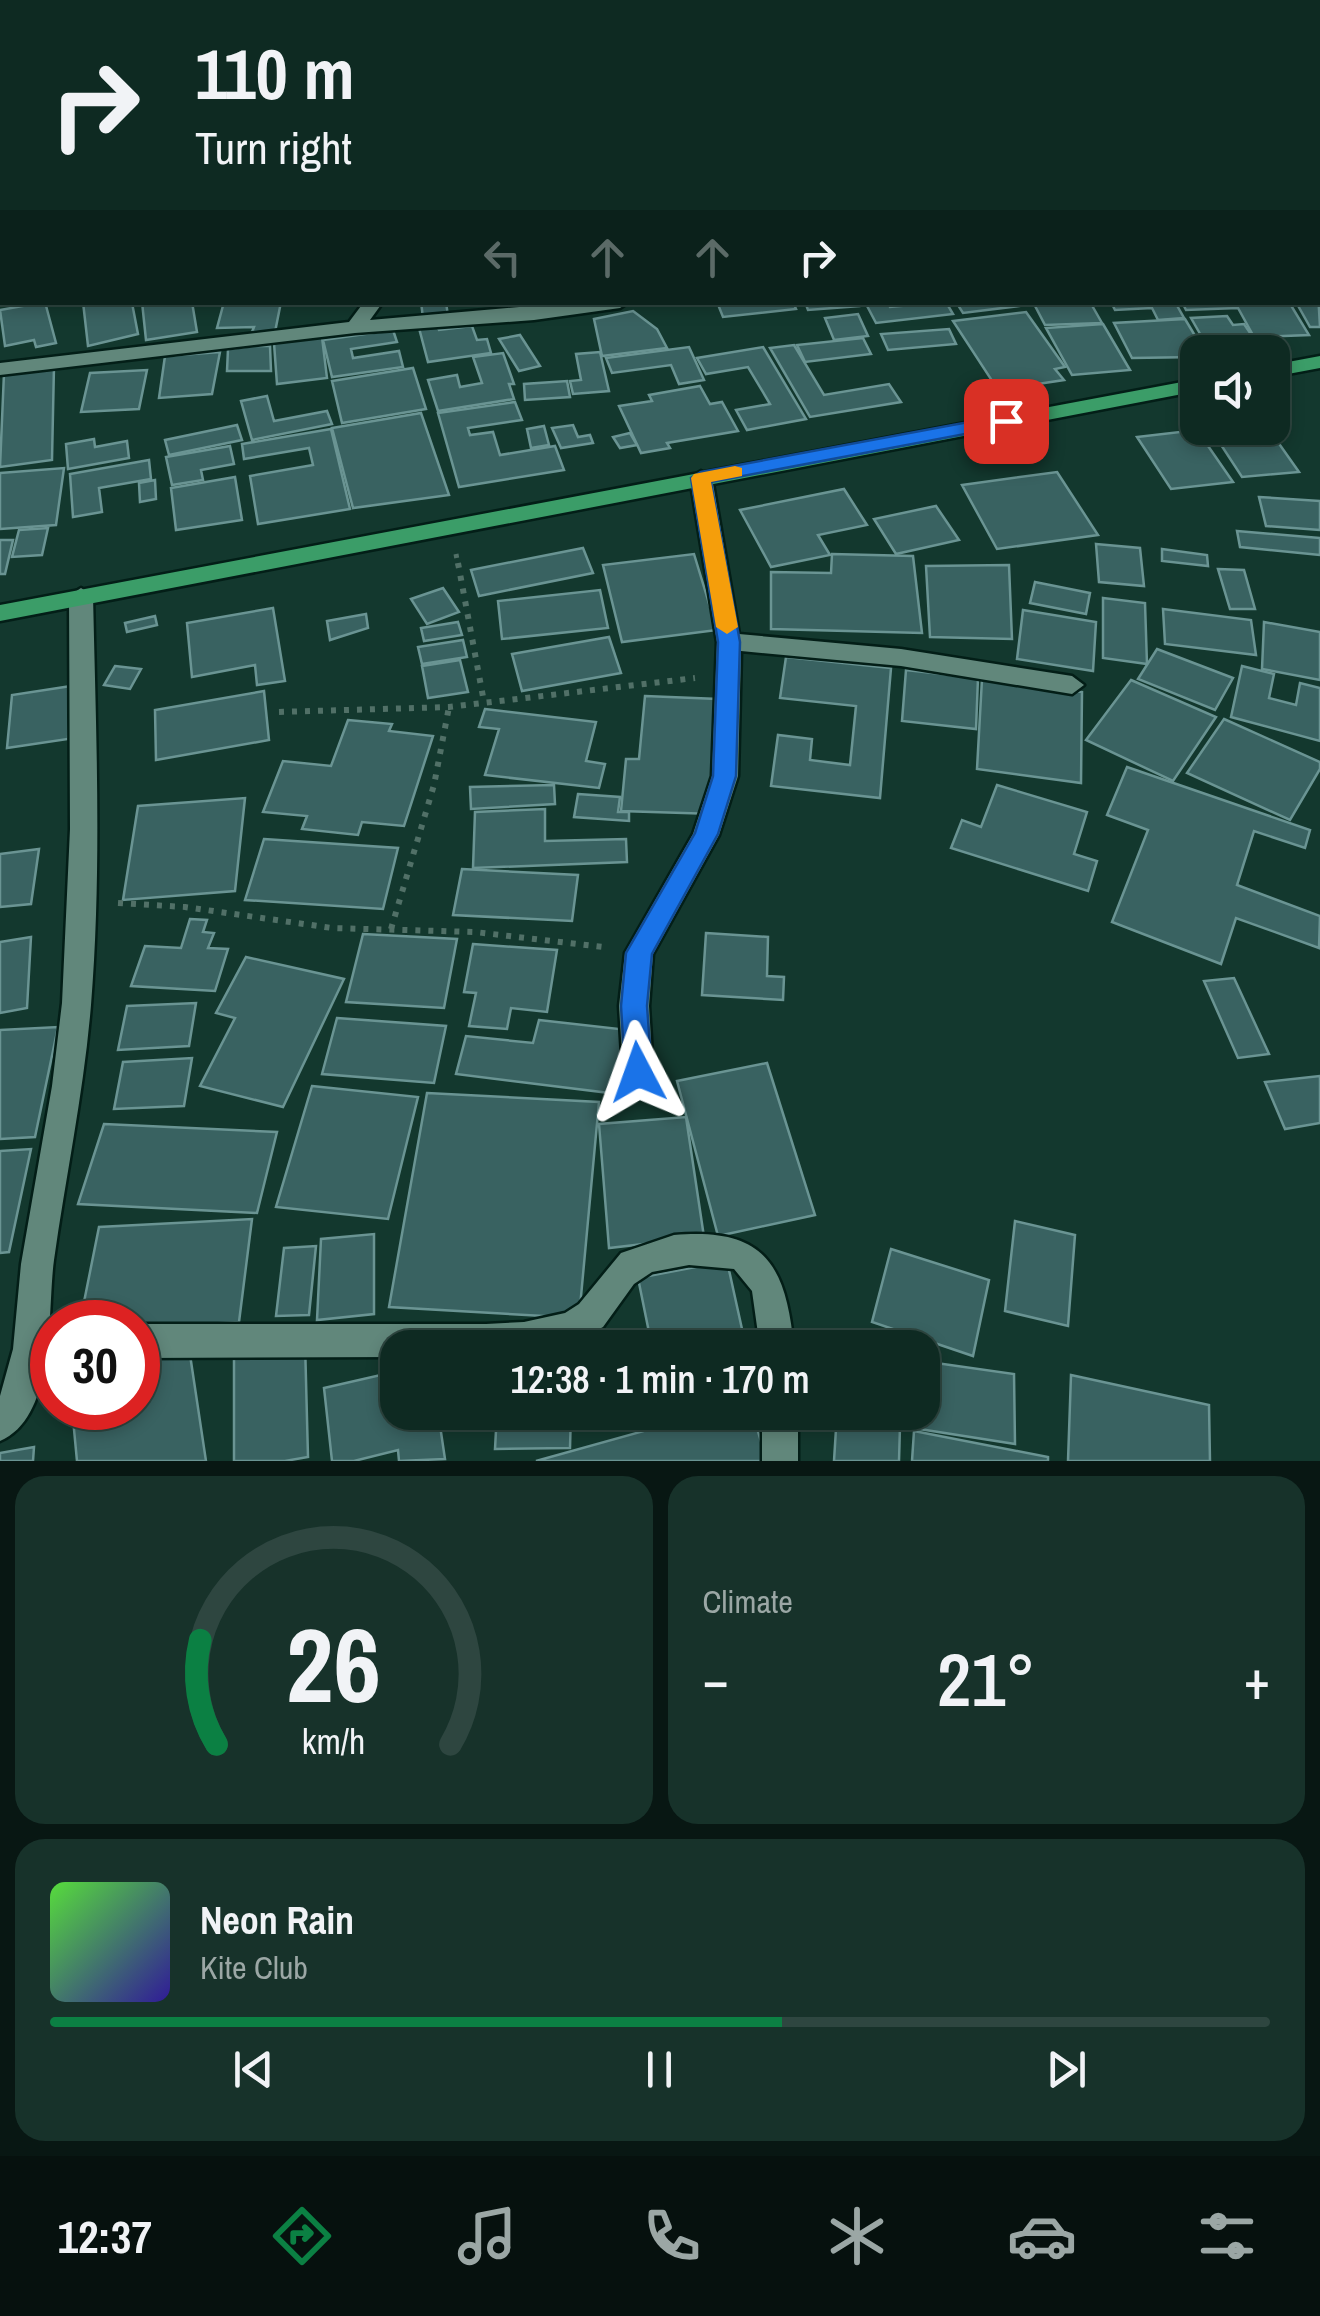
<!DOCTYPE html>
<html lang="en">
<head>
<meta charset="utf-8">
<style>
	:root { --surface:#0e2a22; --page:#17322a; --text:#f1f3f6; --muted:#9ba7a5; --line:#2e4640; --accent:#0b8043 }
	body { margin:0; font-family:"Archivo Narrow",sans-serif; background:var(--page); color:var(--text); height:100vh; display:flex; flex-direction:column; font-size:38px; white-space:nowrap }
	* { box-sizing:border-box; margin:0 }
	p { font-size:32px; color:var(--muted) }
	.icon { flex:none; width:55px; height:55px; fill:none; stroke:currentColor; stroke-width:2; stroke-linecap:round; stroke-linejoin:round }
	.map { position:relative; height:1461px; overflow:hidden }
	.panel { display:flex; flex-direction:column; gap:15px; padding:15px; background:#081713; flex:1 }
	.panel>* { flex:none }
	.banner { position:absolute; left:0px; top:0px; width:1320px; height:305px; box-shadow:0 5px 15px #0003,0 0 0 2px var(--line); background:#0e2a22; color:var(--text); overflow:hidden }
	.controls { position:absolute; left:1180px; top:335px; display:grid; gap:20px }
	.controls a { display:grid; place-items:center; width:110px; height:110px; border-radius:20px; background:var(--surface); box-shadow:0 5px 15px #0003,0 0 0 2px var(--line); font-size:50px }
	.speed { position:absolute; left:30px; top:1300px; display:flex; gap:20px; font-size:50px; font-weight:700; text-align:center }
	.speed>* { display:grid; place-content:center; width:130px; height:130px; border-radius:50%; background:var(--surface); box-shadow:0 5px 15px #0003,0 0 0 2px var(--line); line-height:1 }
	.speed .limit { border:15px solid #d22; background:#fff; color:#111 }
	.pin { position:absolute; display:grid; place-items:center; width:85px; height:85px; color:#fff; margin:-42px; border-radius:20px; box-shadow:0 5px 15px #0006 }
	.me { position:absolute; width:110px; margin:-55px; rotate:356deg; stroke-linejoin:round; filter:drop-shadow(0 0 8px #0008) }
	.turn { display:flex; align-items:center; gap:35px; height:210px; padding:0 30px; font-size:45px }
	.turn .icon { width:130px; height:130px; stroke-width:2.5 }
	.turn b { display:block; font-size:70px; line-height:85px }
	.lanes { display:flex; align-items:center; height:95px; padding:0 30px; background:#0003; justify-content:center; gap:50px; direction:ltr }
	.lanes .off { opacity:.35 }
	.big { font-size:75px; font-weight:600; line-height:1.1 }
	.panel .card { flex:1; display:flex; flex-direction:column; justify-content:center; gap:15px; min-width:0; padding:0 35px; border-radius:30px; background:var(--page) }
	.panel .dial { align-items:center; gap:0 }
	.dial svg { height:260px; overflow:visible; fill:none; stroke:var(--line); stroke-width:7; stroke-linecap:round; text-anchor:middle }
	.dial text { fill:var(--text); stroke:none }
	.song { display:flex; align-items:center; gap:30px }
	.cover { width:120px; height:120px; border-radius:15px; background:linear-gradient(135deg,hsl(110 70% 55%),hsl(250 70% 35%)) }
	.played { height:10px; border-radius:5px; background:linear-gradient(90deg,var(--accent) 60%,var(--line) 60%) }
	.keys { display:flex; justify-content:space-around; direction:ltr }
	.heat { display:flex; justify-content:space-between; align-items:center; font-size:55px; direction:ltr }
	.panel .tiles { flex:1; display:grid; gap:15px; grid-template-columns:1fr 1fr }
	.card:last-child { grid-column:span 2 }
	.trip { position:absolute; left:380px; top:1330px; width:560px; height:100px; border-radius:30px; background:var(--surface); box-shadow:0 5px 15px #0003,0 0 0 2px var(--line); font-weight:600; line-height:100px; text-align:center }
	.tab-bar { display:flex; height:160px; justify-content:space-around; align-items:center; background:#06110e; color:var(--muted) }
	.tab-bar .icon { width:70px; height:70px }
	.tab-bar .selected { color:var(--accent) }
	.tab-bar b { font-size:45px; color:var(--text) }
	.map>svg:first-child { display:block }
	.building { fill:#396261; stroke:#6a9493; stroke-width:2.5 }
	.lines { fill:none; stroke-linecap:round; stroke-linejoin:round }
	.minor-casing { stroke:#031e17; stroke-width:5 }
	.primary-casing { stroke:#031e17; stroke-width:5 }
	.path-far1 { stroke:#517067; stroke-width:5; stroke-dasharray:4 6; stroke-linecap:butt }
	.path { stroke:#517067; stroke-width:6; stroke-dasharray:5 8; stroke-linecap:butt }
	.minor { fill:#61877b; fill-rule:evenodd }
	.primary { fill:#3b9d68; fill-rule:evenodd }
	.route { fill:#1a73e8; stroke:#114b97; stroke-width:2.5 }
	.slow { fill:#f59e0b }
</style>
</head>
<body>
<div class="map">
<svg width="1320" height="1461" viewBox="0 0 1320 1461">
	<rect width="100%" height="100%" fill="#13382e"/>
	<g class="building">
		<polygon points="398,0 495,0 493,2"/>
		<polygon points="1318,292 1320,327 1310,327 1296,302 1318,302"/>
		<polygon points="45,302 56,343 36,347 34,340 5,346 0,310"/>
		<polygon points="83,302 136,302 132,303 138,334 88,346"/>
		<polygon points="142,302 192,302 197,332 146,340"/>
		<polygon points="224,302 281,302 275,332 252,332 254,327 217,328"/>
		<polygon points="421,302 446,302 448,316 423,318"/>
		<polygon points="717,302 793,302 796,309 723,317"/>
		<polygon points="805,302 858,302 859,306 808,310"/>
		<polygon points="865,302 887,302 890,307 946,302 953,314 876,323"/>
		<polygon points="956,302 1017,302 1019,306 963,313"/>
		<polygon points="1033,302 1090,302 1102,323 1045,325"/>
		<polygon points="1111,302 1175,302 1184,318 1158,320 1152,308 1115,310"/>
		<polygon points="1182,302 1289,302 1309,335 1254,337 1238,308 1186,310"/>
		<polygon points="633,311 657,329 667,348 602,356 594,319"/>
		<polygon points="1026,312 1065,367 1055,369 1064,380 998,390 953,321"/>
		<polygon points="858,314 868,336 834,340 825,318"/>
		<polygon points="1227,316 1233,325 1244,324 1257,343 1207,346 1191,318"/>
		<polygon points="1185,319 1200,344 1189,345 1196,357 1132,358 1114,323"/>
		<polygon points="1103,324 1130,370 1072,375 1046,328"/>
		<polygon points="437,326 439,330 472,326 477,340 487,339 491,353 428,362 419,328"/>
		<polygon points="949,329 956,344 888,350 881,334"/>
		<polygon points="393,330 397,342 351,349 353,358 399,351 403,367 332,377 323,340"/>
		<polygon points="520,335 540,366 519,371 499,339"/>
		<polygon points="322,337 327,378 277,384 274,343"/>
		<polygon points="863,338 871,354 805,362 797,345"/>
		<polygon points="794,345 824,395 889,384 901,402 810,417 770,348"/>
		<polygon points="253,346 270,346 271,371 227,371 228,349"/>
		<polygon points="689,347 704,380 679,384 671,365 612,373 606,358"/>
		<polygon points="763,347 806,419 747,430 736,410 770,404 748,367 706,374 697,358"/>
		<polygon points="220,352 212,394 159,398 165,356"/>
		<polygon points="600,352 609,391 573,394 570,381 581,380 576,354"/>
		<polygon points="503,353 514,384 509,384 514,399 438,411 428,380 457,375 460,387 482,383 473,357"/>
		<polygon points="54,366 52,460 0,467 4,373"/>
		<polygon points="413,368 426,409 342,423 332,381"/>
		<polygon points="147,370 139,409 81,412 90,373"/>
		<polygon points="567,381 570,397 525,400 524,384"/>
		<polygon points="700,386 710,404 722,402 738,431 667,443 670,448 641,453 619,406 652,401 649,395"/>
		<polygon points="267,396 274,421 327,411 332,424 252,440 241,401"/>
		<polygon points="515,402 522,420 468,428 470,435 493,432 500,455 555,446 564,470 459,487 438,413"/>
		<polygon points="421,413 449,495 353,508 332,428"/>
		<polygon points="237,425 242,440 169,455 165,440"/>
		<polygon points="573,425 578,437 590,435 593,443 561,448 552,428"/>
		<polygon points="544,426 549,445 531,448 527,429"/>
		<polygon points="1210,428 1268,428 1299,472 1242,477"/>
		<polygon points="331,429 350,509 258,524 250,476 313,465 309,448 244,459 242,444"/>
		<polygon points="1197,430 1233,482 1171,489 1137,437"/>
		<polygon points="630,433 637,445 620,448 613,437"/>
		<polygon points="94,439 95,447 127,441 129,458 68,469 66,444"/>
		<polygon points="230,446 234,464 201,470 203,480 172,485 166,457"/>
		<polygon points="149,460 151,479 99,488 102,512 73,517 70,474"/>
		<polygon points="64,468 56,525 0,529 0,473"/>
		<polygon points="1057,472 1098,535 997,549 962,485"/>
		<polygon points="235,477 242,520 176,530 171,488"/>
		<polygon points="155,480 156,499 140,502 139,483"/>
		<polygon points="844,489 867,525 818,535 830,555 771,567 740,510"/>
		<polygon points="1259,497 1320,501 1320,530 1266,526"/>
		<polygon points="936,506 959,540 896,554 874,519"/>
		<polygon points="48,528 42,555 12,557 19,530"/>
		<polygon points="1237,531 1320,538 1320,555 1240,547"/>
		<polygon points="0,540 13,540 5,574 0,574"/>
		<polygon points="1096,544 1140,548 1144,586 1099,582"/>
		<polygon points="583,548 593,573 479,596 471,570"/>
		<polygon points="1162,549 1207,555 1208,566 1162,561"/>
		<polygon points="694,554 717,630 622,642 603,565"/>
		<polygon points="832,554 913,556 922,633 771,629 771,572 831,573"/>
		<polygon points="1009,565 1012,639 930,637 926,566"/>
		<polygon points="1218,569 1244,570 1255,609 1230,609"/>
		<polygon points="1035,582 1090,593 1086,614 1030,603"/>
		<polygon points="443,588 459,612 427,624 411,599"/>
		<polygon points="600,590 608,628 502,639 498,601"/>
		<polygon points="1103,598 1145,603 1147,664 1103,658"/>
		<polygon points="273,608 285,681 257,685 255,665 192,677 187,623"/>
		<polygon points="1163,609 1251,620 1256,655 1165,644"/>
		<polygon points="1023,610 1096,622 1093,671 1017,659"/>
		<polygon points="366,614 368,628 330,640 327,621"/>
		<polygon points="155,616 157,625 127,632 125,623"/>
		<polygon points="458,622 462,635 424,641 421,628"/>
		<polygon points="1264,622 1320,632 1320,680 1262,669"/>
		<polygon points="609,637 621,673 522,691 512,654"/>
		<polygon points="463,640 467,657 422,664 418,647"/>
		<polygon points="1157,649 1233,678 1215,710 1138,679"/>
		<polygon points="786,657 891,668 880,798 771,786 778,735 812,739 810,760 850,765 856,706 780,698"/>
		<polygon points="460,660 468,692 428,698 422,666"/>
		<polygon points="115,666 141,669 130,689 104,685"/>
		<polygon points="1242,666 1274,674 1269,698 1296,705 1300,683 1320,688 1320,741 1231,717"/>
		<polygon points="906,670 978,678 976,729 902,721"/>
		<polygon points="982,679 1082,692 1081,783 977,769"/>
		<polygon points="1131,680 1216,717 1173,781 1086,740"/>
		<polygon points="71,686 68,739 7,748 12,695"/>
		<polygon points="264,691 269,740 156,760 155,710"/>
		<polygon points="645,696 718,699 714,814 621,811 626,759 639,759"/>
		<polygon points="485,709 596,722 586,761 605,764 599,788 485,775 499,729 479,727"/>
		<polygon points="1224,719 1320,762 1320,769 1290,820 1187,773"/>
		<polygon points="348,720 392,724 389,731 433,736 404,826 362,822 358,835 302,829 307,816 263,812 283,761 331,766"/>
		<polygon points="1127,767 1310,830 1305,848 1254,831 1237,885 1320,916 1319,948 1236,918 1221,964 1112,922 1148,830 1107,815"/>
		<polygon points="554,785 555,804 471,809 470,787"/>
		<polygon points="997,785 1087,812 1074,854 1097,861 1088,891 951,848 962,820 981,827"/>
		<polygon points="578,794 620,797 618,812 629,812 629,821 574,817"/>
		<polygon points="245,798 235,891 123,900 138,806"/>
		<polygon points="545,809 545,841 626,839 627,862 473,868 475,812"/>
		<polygon points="264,839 398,848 383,909 245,900"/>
		<polygon points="39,849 31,904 0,907 0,854"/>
		<polygon points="462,869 578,875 572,921 453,915"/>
		<polygon points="190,919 207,920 203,932 214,933 208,948 228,949 215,991 131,986 145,946 181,948"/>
		<polygon points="706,933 768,937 767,976 784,977 783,1000 702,995"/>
		<polygon points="363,934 457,939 444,1008 346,1002"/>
		<polygon points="31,937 27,1008 0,1013 0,942"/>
		<polygon points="473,944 557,950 547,1012 511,1008 507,1029 469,1026 476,993 464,992"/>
		<polygon points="246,957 344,979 283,1107 200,1086 235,1018 216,1013"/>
		<polygon points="1234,978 1269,1054 1238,1058 1204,981"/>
		<polygon points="196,1003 189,1046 118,1050 127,1006"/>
		<polygon points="337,1018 446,1026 434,1083 322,1074"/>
		<polygon points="539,1020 637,1031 626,1095 456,1074 466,1036 533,1043"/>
		<polygon points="58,1027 35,1137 0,1139 0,1030"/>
		<polygon points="192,1058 184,1106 114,1109 123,1062"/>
		<polygon points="767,1063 815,1215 718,1236 677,1081"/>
		<polygon points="1320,1076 1320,1123 1285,1129 1265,1082"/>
		<polygon points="312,1086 418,1097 388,1219 276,1207"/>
		<polygon points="427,1093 599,1102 579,1318 389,1307"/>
		<polygon points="686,1117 704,1237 609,1248 599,1124"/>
		<polygon points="104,1124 277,1132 257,1213 78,1204"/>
		<polygon points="31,1149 9,1252 0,1253 0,1151"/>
		<polygon points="252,1219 239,1322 138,1328 138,1322 80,1322 99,1227"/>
		<polygon points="1015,1221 1075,1235 1068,1326 1005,1311"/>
		<polygon points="374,1234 374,1314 317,1320 321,1239"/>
		<polygon points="316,1246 309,1315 276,1316 284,1248"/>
		<polygon points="891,1249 989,1280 973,1356 872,1322"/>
		<polygon points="727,1261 742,1329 652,1347 638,1278"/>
		<polygon points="305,1342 308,1457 285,1461 234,1461 234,1355"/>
		<polygon points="189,1348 206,1461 77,1461 72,1408 138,1408 138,1364"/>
		<polygon points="922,1361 1014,1374 1015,1444 900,1426 899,1461 834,1461 837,1413 834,1412 922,1412"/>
		<polygon points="398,1371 398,1412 438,1412 445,1459 399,1461 398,1450 354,1461 332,1461 324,1388"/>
		<polygon points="1071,1375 1209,1405 1210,1461 1068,1461"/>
		<polygon points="497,1412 571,1412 570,1448 495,1449"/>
		<polygon points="639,1412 752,1412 767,1461 536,1461 644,1431"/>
		<polygon points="914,1431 1048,1457 1048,1461 912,1461"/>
		<polygon points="34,1447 33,1461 0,1461 0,1453"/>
	</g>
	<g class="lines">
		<g class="minor-casing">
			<g id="minor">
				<polygon points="1123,0 1157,0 1158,2 1125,2"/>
				<rect x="1318" y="13" width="2" height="9"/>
				<polygon points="2,105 2,115 0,116 0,106"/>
				<polygon points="364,302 383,302 370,320 576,302 629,302 620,308 534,320 355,333 0,375 0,363 349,322"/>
				<polygon points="701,471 712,478 739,634 901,649 1072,676 1084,685 1072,694 901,666 741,651 738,776 719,835 653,954 649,1006 653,1071 649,1080 638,1084 627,1080 623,1071 619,1006 625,953 693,834 712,776 717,642 690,478"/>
				<path d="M 81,588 L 93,596 C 96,732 102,869 91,1005 C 84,1091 66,1175 54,1260 C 47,1311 57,1417 0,1441 L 0,1396 L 13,1349 L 21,1264 L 52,1086 L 62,1003 L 70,829 L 69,596 Z"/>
				<path d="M 674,1235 C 764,1227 786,1264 794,1348 L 760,1348 L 752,1291 L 734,1269 L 689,1265 L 652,1272 L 634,1284 L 603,1327 L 564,1348 L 398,1348 L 398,1357 L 138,1358 L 138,1324 L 486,1324 L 524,1322 L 565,1313 L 579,1304 L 621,1253 Z"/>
				<rect x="762" y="1412" width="36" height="49"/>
			</g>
		</g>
		<g class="primary-casing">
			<g id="primary">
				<polygon points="1320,356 1320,368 1272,377 1272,365"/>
				<polygon points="1198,379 1198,391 0,621 0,605"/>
			</g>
		</g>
		<polyline class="path-far1" points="456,554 458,565"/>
		<g class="path">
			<polyline points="458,563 484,702"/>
			<polyline points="279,712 449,707 695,678"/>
			<polyline points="118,903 185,907 332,928 475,932 603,947"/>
			<polyline points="391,929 434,785 449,707"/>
		</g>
		<use href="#minor" class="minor"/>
		<use href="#primary" class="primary"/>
	</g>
	<polygon class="route" points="1006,415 1013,417 1013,425 711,482 740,642 736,776 718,834 652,954 647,1006 652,1072 648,1080 638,1084 629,1080 625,1072 621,1006 626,953 695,833 713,776 718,642 691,478 701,472"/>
	<polygon class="slow" points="735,466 742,468 742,476 711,482 738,627 727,634 716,627 691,478 694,474"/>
</svg>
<div class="controls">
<a><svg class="icon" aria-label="sound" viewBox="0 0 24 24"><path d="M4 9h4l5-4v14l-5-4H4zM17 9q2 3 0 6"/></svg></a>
</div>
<div class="speed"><div class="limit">30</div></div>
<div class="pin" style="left:1006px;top:421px;background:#d93025"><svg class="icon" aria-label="arrive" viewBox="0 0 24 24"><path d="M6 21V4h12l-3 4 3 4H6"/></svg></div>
<svg class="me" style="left:638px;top:1072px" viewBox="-20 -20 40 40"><path d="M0-17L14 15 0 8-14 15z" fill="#1a73e8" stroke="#fff" stroke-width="4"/></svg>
<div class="trip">12:38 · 1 min · 170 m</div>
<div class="banner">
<div class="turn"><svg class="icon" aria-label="right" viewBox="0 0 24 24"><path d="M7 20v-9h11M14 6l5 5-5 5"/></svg><div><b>110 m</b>Turn right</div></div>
<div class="lanes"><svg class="icon off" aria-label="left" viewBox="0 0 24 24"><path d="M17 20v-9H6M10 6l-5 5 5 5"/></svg><svg class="icon off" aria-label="ahead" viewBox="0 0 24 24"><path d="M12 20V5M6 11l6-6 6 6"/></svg><svg class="icon off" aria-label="ahead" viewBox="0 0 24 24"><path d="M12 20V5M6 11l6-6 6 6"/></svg><svg class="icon" aria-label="right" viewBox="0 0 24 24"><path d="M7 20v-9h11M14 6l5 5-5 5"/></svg></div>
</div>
</div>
<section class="panel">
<div class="tiles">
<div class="card dial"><svg viewBox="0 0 100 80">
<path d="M14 69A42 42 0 1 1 86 69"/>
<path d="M14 69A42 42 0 0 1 9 37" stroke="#0b8043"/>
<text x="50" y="56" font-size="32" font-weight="700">26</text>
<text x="50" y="72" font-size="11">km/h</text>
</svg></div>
<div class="card"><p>Climate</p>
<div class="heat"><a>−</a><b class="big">21°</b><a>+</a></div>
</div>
<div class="card">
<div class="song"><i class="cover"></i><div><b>Neon Rain</b><p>Kite Club</p></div></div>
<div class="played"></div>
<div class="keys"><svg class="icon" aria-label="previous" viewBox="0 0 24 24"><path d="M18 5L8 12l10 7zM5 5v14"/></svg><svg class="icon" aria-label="pause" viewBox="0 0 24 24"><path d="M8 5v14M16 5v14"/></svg><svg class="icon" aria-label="next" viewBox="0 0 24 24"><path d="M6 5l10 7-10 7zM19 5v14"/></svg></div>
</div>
</div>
</section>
<nav class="tab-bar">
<b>12:37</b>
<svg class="icon selected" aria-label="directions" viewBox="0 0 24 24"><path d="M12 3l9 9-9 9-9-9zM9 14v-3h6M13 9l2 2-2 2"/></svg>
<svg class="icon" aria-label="music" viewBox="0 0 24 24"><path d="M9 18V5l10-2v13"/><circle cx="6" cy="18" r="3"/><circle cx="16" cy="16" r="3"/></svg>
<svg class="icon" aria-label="phone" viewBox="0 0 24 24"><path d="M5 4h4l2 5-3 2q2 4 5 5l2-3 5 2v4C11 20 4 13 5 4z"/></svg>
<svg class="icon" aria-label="climate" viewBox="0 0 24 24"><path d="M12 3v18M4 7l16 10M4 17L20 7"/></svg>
<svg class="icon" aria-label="car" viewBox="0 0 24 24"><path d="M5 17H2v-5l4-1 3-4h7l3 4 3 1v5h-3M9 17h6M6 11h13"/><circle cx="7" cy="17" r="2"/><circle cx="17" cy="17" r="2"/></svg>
<svg class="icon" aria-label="filters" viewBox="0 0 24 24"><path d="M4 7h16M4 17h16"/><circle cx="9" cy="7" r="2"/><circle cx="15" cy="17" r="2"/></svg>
</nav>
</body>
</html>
